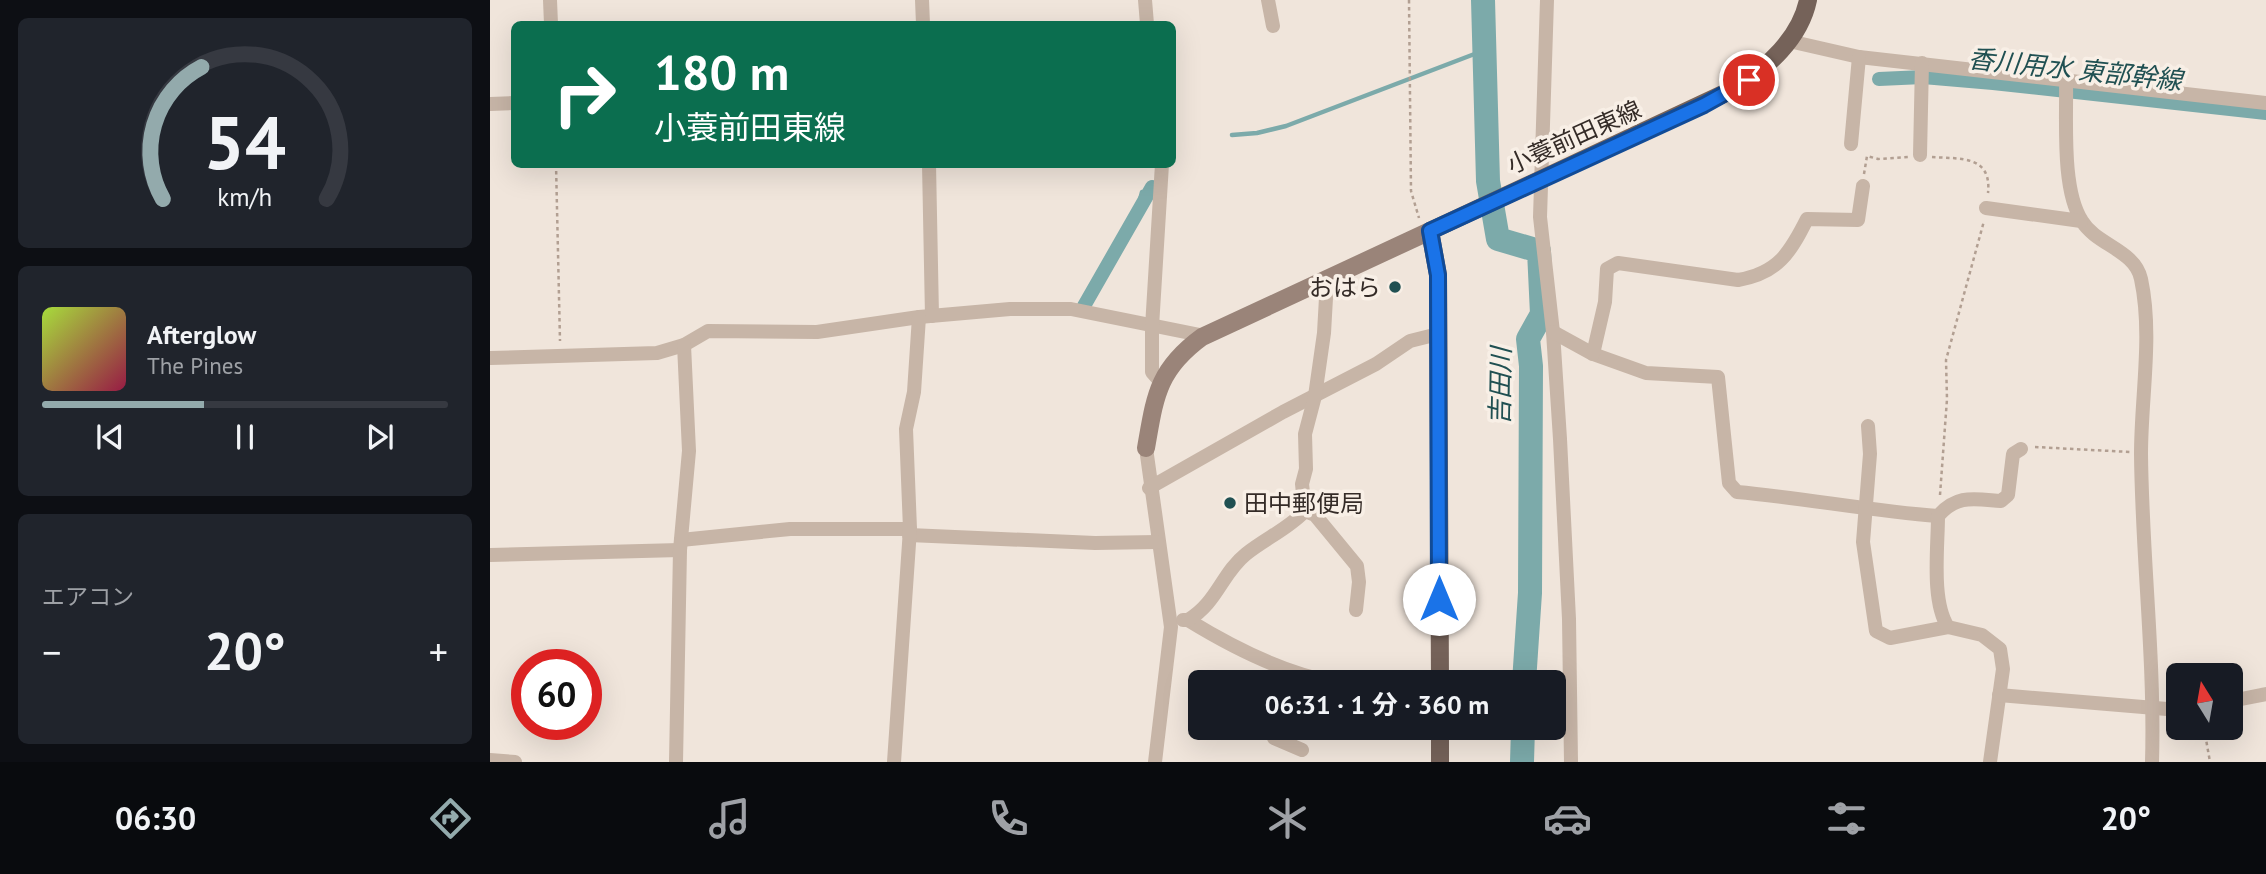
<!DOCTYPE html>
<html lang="ja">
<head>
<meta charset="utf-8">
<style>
	:root { --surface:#171b24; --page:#20242c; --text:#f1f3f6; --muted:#9ea1a6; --line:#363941; --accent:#93aaac }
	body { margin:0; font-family:"PT Sans","Noto Sans JP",sans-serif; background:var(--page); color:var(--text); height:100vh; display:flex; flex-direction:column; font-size:26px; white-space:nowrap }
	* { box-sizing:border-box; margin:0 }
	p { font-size:23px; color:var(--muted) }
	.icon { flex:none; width:38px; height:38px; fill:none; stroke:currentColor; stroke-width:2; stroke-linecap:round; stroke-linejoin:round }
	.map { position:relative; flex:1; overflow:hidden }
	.panel { display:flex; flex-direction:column; gap:18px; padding:18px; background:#0d0f14; width:490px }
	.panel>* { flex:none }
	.banner { position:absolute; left:21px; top:21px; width:665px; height:147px; border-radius:10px; box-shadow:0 7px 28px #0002; background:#0b6e4f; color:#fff; overflow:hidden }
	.needle { width:46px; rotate:349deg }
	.buttons { position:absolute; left:1676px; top:663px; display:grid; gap:14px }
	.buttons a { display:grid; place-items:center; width:77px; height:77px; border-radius:10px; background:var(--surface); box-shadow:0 7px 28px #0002; font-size:35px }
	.speed { position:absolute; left:21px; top:649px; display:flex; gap:14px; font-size:35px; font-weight:700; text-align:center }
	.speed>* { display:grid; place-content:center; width:91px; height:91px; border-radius:50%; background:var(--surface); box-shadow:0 7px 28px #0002; line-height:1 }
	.speed .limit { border:10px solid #d22; background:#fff; color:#111 }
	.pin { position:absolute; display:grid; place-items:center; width:60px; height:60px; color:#fff; margin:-30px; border:4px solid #fff; border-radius:50%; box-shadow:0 2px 7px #0007 }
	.me { position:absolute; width:77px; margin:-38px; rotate:0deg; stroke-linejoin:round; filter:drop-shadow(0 0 5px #0008) }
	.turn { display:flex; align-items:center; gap:24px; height:147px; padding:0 28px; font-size:32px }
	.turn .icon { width:91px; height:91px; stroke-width:2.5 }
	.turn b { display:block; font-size:49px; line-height:60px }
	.big { font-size:52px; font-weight:700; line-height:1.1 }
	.panel .card { flex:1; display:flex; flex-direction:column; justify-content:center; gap:10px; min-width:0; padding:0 24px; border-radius:10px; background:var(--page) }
	.panel .dial { align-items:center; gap:0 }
	.dial svg { height:182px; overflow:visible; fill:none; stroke:var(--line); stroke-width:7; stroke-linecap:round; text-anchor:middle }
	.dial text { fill:var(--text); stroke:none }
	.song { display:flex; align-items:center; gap:21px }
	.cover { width:84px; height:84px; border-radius:10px; background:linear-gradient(135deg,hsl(80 70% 55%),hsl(340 70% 35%)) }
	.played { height:7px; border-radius:4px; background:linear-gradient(90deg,var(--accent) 40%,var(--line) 40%) }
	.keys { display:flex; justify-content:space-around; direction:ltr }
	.heat { display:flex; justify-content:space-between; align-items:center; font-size:38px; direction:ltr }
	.trip { position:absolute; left:698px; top:670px; width:378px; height:70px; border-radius:10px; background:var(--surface); box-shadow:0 7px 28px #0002; font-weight:700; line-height:70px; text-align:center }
	.menu { display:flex; height:112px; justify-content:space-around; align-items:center; background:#090b0e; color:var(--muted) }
	.menu .icon { width:49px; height:49px }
	.menu .selected { color:var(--accent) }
	.menu b { font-size:32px; color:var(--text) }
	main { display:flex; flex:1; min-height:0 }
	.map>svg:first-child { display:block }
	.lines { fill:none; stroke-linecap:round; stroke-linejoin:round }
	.stream { stroke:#7caaaa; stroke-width:4.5 }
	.canal { stroke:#7caaaa; stroke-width:14 }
	.river { stroke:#7caaaa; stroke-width:24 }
	.path { stroke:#b29f92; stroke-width:2.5; stroke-dasharray:3.5 3.5; stroke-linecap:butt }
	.street { stroke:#c7b5a7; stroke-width:14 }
	.secondary { stroke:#9a8479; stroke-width:18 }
	.primary { stroke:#756259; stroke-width:18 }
	.route-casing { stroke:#114b97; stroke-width:18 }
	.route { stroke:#1a73e8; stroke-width:12 }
	.poi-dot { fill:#205052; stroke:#f8efe6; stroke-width:2.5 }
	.labels { text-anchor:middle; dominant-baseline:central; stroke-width:7; stroke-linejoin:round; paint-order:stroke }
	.street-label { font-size:24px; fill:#342b27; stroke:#f8efe6 }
	.poi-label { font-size:24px; fill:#342b27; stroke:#f8efe6; text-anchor:end }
	.water-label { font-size:26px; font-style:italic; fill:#205052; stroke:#f8efe6 }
</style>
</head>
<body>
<main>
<section class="panel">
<div class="card dial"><svg viewBox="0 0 100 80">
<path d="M14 69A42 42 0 1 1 86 69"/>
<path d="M14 69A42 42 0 0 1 31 11" stroke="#93aaac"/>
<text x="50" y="56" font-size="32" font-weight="700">54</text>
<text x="50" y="72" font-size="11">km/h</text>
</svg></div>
<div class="card">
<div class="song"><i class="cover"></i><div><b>Afterglow</b><p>The Pines</p></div></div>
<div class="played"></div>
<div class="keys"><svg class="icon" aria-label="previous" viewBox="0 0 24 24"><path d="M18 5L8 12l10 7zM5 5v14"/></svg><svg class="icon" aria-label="pause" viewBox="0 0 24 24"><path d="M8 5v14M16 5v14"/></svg><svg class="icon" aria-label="next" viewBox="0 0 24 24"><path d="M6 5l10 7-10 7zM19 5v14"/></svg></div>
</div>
<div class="card"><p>エアコン</p>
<div class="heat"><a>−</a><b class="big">20°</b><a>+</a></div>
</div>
</section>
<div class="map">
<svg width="1776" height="762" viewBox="0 0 1776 762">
	<rect width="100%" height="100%" fill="#f0e5db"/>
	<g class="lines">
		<g class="stream">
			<polyline points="742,135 767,133 796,126 995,50"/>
			<polyline points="646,215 652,192"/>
		</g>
		<g class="canal">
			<polyline points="1389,79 1433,77 1503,83 1776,113"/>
			<polyline points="594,306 662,187"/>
		</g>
		<g class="river">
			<polyline points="993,0 998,181 1008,239 1049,251 1052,314 1038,339 1041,366 1040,593 1034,682"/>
			<polyline points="1032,762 1033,728"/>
		</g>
		<g class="path">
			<polyline points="919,0 921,191 929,218"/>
			<path d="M 1442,157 C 1470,159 1502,155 1498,193"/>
			<polyline points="66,164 70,341"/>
			<polyline points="1374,174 1377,156 1388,159 1418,157"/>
			<polyline points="1545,447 1640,452"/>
			<polyline points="1450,495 1457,399 1456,360 1494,221"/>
			<polyline points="1714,728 1720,762"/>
		</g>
		<g class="street">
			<polyline points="60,0 61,24"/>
			<polyline points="432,0 433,24"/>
			<polyline points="655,0 657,24"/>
			<polyline points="778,0 783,26"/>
			<polyline points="1057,0 1050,217 1063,332 1070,439 1079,619 1081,762"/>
			<polyline points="1299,41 1369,57 1776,103"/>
			<path d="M 1576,80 C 1577,118 1571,189 1592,221 C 1606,245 1645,250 1651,279 C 1663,335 1651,397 1651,454 C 1652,557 1665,659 1662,762"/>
			<polyline points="0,104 24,103"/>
			<polyline points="1361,144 1369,57"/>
			<polyline points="1430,155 1432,63"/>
			<polyline points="439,164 442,316"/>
			<polyline points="1496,208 1591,221"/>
			<path d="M 1063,332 L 1103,354 L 1156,373 L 1228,377 L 1239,483 L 1247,492 C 1315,498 1381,511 1448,516 C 1467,494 1484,499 1511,501 L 1518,495 L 1523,454 L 1531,449"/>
			<path d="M 1103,354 L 1115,302 L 1117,269 L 1128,263 L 1248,280 C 1288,273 1300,253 1317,219 L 1368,220 L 1373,186"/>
			<polyline points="0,358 167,353 194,345 218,331 327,332 429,317 520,309 581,309 715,336"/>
			<polyline points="670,381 662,372 662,327 672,164"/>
			<polyline points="1378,426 1380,454 1373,542 1386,631 1400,638 1458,627"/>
			<polyline points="656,448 681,627 665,762"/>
			<polyline points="659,488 793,412 886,364 920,341 948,334"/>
			<polyline points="815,511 825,515 867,566 869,582 866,610"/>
			<path d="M 1448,516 C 1448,547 1441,601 1458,627 L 1492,635 L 1510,649 L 1513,669 L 1500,762"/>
			<polyline points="419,535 605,543 667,542"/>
			<polyline points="191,540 300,529 420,529"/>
			<polyline points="0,555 190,550"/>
			<path d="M 693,620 L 698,620 C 742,647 792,673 843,682"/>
			<path d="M 698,620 C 727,603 732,573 756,554 C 776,538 798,529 815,511 L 812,484 L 816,469 L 815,434 L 825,396 L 834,333 L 837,280"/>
			<polyline points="1509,695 1689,710"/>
			<polyline points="1741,701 1776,694"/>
			<polyline points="788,728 784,738 812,750"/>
			<polyline points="0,760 25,762"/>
			<polyline points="186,762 190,550 199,451 194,345"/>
			<polyline points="404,762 420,529 416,429 424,392 429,317"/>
		</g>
		<path class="secondary" d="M 656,448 C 665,397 667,370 712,337 L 940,231"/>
		<g class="primary">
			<path d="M 950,682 L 948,275 L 940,231 L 1246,88 C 1277,67 1310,39 1318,0"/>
			<polyline points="950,728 950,762"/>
		</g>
	</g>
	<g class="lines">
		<g class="route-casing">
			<polyline id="route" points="949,599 948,275 940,231 1214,105 1259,80"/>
		</g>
		<use href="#route" class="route"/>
	</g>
	<g class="poi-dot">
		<circle cx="905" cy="287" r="7"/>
		<circle cx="740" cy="503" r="7"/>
	</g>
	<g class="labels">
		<g class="street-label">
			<text transform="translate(1084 137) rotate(-24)">小蓑前田東線</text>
		</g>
		<g class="poi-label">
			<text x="891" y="287">おはら</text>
			<text x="754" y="503" text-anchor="start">田中郵便局</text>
		</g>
		<g class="water-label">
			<text transform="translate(1585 69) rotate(6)">香川用水 東部幹線</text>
			<text transform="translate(1010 386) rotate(-89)">吉田川</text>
		</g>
	</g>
</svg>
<div class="buttons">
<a><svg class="needle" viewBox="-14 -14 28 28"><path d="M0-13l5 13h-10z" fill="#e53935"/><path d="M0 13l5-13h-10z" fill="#9ea1a6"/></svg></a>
</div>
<div class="speed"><div class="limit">60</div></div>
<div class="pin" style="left:1259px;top:80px;background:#d93025"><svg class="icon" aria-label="arrive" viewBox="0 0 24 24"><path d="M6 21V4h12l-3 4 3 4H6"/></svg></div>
<svg class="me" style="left:949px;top:599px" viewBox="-20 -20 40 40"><circle r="19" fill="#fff"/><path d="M0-13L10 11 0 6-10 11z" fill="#1a73e8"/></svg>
<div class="trip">06:31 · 1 分 · 360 m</div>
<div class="banner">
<div class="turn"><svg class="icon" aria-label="right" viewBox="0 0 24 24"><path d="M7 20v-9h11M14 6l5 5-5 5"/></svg><div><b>180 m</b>小蓑前田東線</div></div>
</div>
</div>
</main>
<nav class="menu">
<b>06:30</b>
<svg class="icon selected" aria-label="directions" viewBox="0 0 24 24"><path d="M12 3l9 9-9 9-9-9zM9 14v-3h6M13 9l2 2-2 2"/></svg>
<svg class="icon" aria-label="music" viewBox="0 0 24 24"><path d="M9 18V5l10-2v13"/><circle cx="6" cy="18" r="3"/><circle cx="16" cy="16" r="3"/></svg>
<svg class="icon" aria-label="phone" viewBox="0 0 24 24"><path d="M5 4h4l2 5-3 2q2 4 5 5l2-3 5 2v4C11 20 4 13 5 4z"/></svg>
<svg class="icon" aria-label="climate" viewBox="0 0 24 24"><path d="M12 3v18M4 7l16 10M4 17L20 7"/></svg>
<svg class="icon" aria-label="car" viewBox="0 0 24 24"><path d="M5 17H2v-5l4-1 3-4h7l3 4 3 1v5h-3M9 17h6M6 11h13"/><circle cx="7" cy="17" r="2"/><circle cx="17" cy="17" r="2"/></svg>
<svg class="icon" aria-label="filters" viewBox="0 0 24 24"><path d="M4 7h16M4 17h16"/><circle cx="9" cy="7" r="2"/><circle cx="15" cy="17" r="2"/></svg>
<b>20°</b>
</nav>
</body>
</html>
